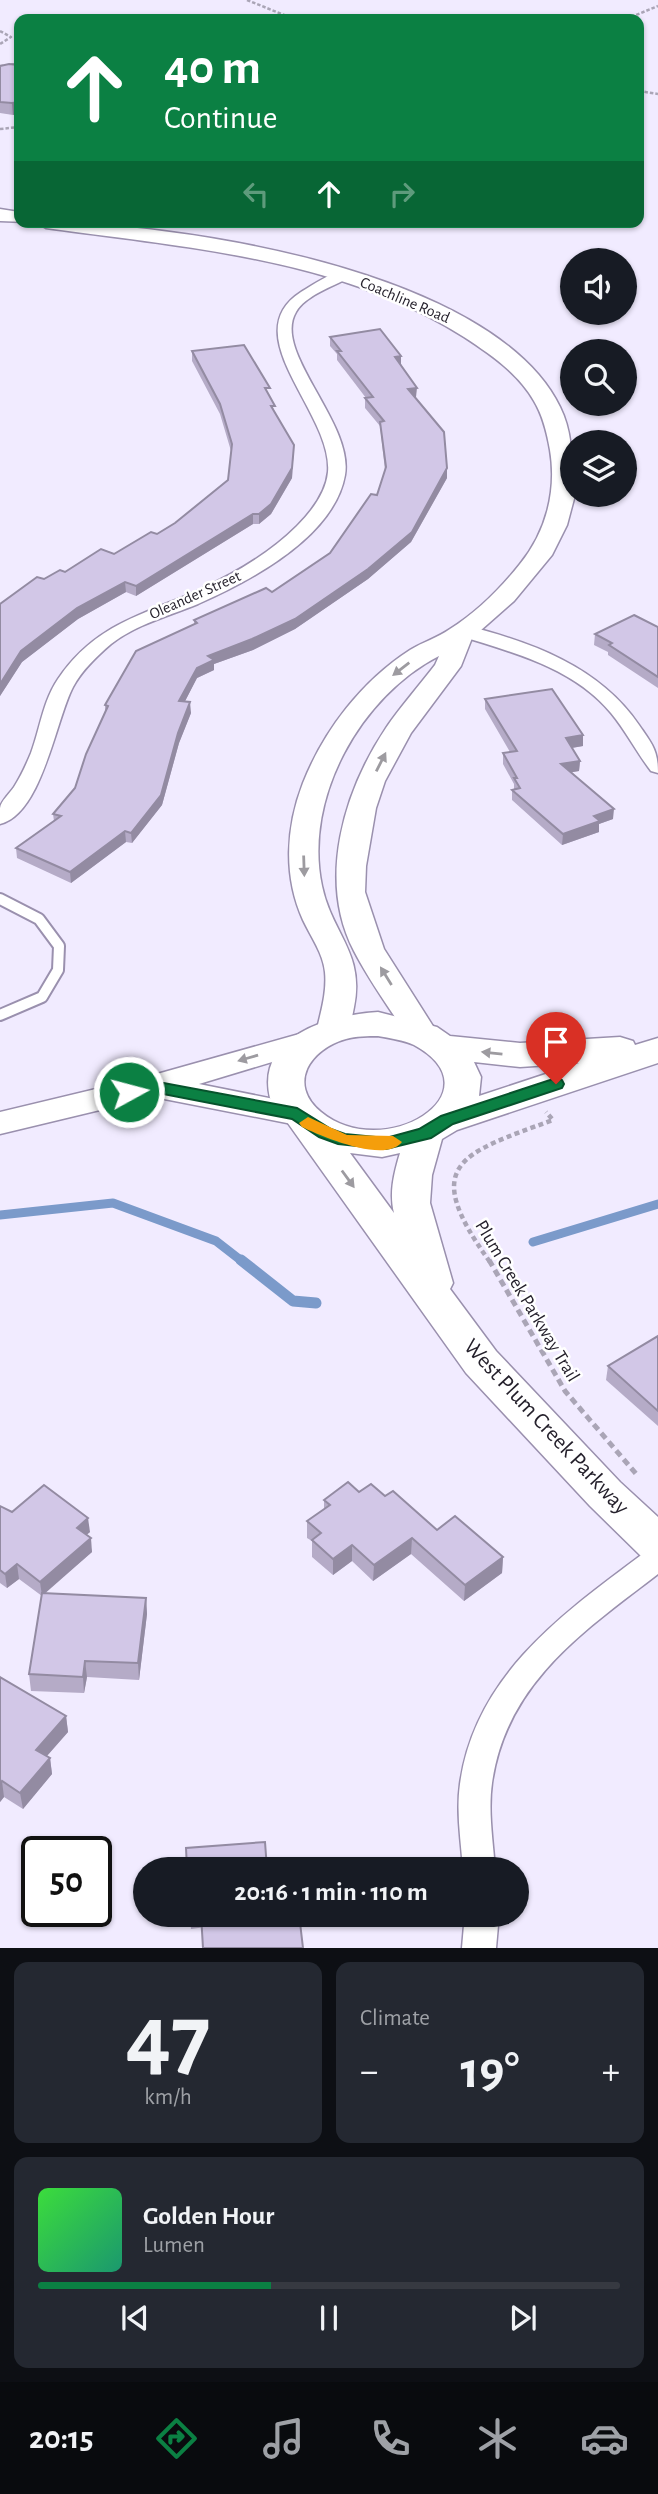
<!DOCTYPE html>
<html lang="en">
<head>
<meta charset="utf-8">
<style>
	:root { --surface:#171b24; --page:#242831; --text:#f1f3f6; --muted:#9ea1a6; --line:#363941; --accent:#0b8043 }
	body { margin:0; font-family:"Alegreya Sans",sans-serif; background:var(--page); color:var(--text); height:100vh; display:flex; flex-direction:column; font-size:26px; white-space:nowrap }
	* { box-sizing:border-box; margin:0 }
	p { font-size:23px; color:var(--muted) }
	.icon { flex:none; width:38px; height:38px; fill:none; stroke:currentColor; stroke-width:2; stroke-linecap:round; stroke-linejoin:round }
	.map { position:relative; height:1948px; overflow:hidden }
	.details { display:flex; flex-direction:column; gap:14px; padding:14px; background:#0d0f14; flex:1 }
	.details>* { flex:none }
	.hud { position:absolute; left:14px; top:14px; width:630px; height:214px; border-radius:14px; box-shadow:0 2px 5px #0004; background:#0b8043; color:#fff; overflow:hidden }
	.controls { position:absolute; left:560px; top:248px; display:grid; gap:14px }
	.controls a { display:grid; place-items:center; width:77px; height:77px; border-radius:50%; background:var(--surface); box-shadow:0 2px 5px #0004; font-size:35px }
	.speed { position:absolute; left:21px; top:1836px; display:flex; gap:14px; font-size:35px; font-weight:700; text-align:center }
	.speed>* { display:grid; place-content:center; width:91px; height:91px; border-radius:50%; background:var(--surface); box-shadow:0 2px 5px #0004; line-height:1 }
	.speed .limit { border:4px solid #111; border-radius:10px; background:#fff; color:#111 }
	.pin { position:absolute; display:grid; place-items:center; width:60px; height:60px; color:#fff; margin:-72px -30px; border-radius:50% 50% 50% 0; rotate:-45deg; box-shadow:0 0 7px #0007 }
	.pin .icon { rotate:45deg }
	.me { position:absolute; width:77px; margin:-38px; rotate:83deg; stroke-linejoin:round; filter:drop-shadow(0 0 5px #0008) }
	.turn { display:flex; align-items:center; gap:24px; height:147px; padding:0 35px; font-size:32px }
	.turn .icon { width:91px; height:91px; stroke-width:2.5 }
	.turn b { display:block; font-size:49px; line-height:60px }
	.lanes { display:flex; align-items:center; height:66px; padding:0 35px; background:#0003; justify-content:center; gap:35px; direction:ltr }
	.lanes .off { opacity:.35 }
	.big { font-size:52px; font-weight:700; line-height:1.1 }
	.details .tile { flex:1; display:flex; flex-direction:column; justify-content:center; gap:10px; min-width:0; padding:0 24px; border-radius:14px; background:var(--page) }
	.details .dial { align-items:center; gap:0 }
	.dial b { font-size:91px; line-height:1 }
	.song { display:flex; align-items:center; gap:21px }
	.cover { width:84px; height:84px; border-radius:10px; background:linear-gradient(135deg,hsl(120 70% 55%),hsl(160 70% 35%)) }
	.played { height:7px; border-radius:4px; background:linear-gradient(90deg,var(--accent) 40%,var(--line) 40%) }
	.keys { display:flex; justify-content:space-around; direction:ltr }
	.heat { display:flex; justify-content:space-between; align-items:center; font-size:38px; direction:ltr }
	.details .tiles { flex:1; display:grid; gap:14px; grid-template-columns:1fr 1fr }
	.tile:last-child { grid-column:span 2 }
	.trip { position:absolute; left:133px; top:1857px; width:396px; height:70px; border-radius:35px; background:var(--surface); box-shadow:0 2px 5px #0004; font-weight:700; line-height:70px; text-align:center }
	.tabs { display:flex; height:112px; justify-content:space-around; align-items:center; background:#090b0e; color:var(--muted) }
	.tabs .icon { width:49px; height:49px }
	.tabs .on { color:var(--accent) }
	.tabs b { font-size:32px; color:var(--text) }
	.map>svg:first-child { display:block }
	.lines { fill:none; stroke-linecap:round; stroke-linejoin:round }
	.stream-far1 { stroke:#7b9aca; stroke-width:9 }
	.stream { stroke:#7b9aca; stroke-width:11 }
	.service-casing { stroke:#9a90ae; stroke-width:14 }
	.minor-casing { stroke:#9a90ae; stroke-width:3 }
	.secondary-casing { stroke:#9a90ae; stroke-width:3 }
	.primary-casing { stroke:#9a90ae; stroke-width:3 }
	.path-far2 { stroke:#aaa5b6; stroke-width:2.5; stroke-dasharray:3.5 2; stroke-linecap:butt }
	.path-far1 { stroke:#aaa5b6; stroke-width:4.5; stroke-dasharray:5 3.5; stroke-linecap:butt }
	.path { stroke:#aaa5b6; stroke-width:5; stroke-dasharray:7 4.5; stroke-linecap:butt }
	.service { stroke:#fff; stroke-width:10 }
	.minor { fill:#fff; fill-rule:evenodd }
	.secondary { fill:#fff; fill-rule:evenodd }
	.primary { fill:#fff; fill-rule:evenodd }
	.wall { fill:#b5abc7 }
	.shaded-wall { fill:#938ba2 }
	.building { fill:#d2c7e7; stroke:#938ba2; stroke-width:2 }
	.oneway { fill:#9d9ba0 }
	.route { fill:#0b8043; stroke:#07532c; stroke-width:2 }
	.slow { fill:#f59e0b }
	.labels { text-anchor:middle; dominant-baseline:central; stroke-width:5; stroke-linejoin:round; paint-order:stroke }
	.far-street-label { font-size:16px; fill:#25212c; stroke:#fff }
	.street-label { font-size:19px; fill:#25212c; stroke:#fff }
	.near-street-label { font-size:23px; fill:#25212c; stroke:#fff }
</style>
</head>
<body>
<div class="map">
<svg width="658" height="1948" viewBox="0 0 658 1948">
	<rect width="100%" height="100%" fill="#f1ebff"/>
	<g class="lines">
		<g class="stream-far1">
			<polyline points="0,1215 113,1203 216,1241 243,1262"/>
			<polyline points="533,1242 658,1204"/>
		</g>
		<polyline class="stream" points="241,1260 293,1301 316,1303"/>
		<g class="service-casing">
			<polyline id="service" points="0,899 39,919 59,946 58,970 42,997 0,1015"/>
		</g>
		<g class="minor-casing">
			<g id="minor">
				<path d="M 344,270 L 349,272 L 352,275 L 349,278 C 333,286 305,296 296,312 C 272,352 354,423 345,475 C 334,537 250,581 198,604 C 169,616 137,624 111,644 C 97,656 82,670 73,687 C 56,719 42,814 0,824 C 0,819 0,813 0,808 C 1,801 10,793 14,787 C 21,776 26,765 31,753 C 40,729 43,701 58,679 C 95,624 143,615 199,590 C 234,574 269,554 297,526 C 311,512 326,493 328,472 C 333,413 234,335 301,292 C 314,284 329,274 344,270 Z"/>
				<path d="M 464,625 C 531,642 599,666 639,725 C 652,744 658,750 658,773 L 651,771 C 637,753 626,731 611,713 C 573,667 511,652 457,635 L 455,631 L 457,627 Z"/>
				<path d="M 658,1546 L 658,1574 C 584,1631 506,1683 492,1783 C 488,1811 493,1841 495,1869 L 463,1869 C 461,1841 456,1812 460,1784 C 475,1674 565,1612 648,1550 Z"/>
				<polygon points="465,1914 499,1914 496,1948 462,1948"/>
			</g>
		</g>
		<g class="secondary-casing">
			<g id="secondary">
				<polygon points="0,209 19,212 19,222 26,222 0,221"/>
				<path d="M 36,222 C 174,222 493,269 560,407 C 574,435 572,465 572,495 L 575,495 L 567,525 L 552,555 L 514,601 L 472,638 L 461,666 L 411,733 L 385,781 L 376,808 L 366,866 L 365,892 L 384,949 L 438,1034 L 433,1041 L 422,1044 L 411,1041 C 392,1012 370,982 354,951 C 317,880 344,791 386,728 C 401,706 419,686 435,665 L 439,656 C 361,696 303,798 322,886 C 332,934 365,953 354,1007 C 352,1018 350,1028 344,1037 L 330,1040 L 325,1046 L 199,1084 L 309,1106 L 314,1114 L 309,1122 L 297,1125 L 154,1097 L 0,1134 L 0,1112 L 150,1076 L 317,1029 C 321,1011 327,992 325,972 C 323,953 311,937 303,920 C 283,876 286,827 303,783 C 324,730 362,681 410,650 C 423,642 437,638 450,629 C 476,613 501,588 520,564 C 546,532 557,491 550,450 C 547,433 543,416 534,401 C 518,373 490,354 464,337 C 339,258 189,248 46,228 Z"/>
			</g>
		</g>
		<g class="primary-casing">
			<path id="primary" d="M 378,1012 L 437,1027 L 450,1036 L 520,1043 L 620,1037 L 633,1041 L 635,1045 L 658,1038 L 658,1063 L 457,1130 L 442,1139 L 432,1175 L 430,1203 L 453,1283 L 450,1289 L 496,1351 L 620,1482 L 658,1517 L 658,1562 L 642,1557 L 590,1506 L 466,1373 L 270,1098 C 255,1035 331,1015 378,1012 ZM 378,1036 C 389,1038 404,1040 414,1045 C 500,1092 384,1164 321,1112 C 287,1084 310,1049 346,1039 C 356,1036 368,1036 378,1036 ZM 474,1062 L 520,1067 L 579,1063 L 479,1096 L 481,1077 ZM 350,1153 L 382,1157 L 400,1153 C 394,1173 389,1193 394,1213 Z"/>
		</g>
		<g class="path-far2">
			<polyline points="247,0 294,19"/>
			<polyline points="626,19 658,6"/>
			<polyline points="0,31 11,37 0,44"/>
			<polyline points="0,66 19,64"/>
			<polyline points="639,91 658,94"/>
			<polyline points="0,129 19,127"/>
		</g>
		<path class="path-far1" d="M 490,1262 C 419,1164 460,1154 553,1120 L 546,1112"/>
		<polyline class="path" points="489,1260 565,1391 638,1476"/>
		<use href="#service" class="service"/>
		<use href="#minor" class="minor"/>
		<use href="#secondary" class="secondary"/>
		<use href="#primary" class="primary"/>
	</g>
	<g class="wall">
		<polygon points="19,65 13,115 0,113 0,66"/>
		<polygon points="330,337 401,356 401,364 416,397 415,398 447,478 411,542 368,579 295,629 253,650 214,664 214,670 197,678 185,701 191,713 179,743 162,805 132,843 126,842 71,883 17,858 16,848 54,821 53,814 75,788 105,712 105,705 194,624 194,620 272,592 330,553 377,495 385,470 380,426 365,408 365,398 366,398 337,360 337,354 330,346"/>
		<polygon points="192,351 270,397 275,414 294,445 292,478 271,514 259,524 253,524 136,596 126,592 78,619 22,662 0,696 0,604 44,579 114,554 157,534 175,523 228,480 231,451 220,414 192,361"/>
		<polygon points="658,627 658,688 608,655 608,652 594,645 595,634"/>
		<polygon points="485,699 583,735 583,746 572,748 580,761 579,771 572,772 613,819 599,824 599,832 562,845 512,800 512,790 514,789 514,784 503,764 503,753 510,752 485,709"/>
		<polygon points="658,1336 658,1426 606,1380 608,1366"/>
		<polygon points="359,1492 385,1496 437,1530 503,1557 502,1573 464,1601 411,1554 373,1581 352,1561 333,1575 312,1557 312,1541 307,1538 307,1521 324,1510 324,1500"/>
		<polygon points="0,1506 12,1512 90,1532 86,1535 92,1552 44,1593 146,1598 147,1614 139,1680 87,1677 84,1693 31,1691 29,1674 42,1596 19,1579 7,1588 0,1583"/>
		<polygon points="0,1678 66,1716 68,1732 47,1756 50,1758 52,1774 23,1809 4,1797 0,1802"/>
		<polygon points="190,1914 299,1914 191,1929"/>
	</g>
	<g class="shaded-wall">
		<polygon points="19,102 19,114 13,115 12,103"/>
		<polygon points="401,356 401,365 395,357"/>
		<polygon points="417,388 416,397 408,398 408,389"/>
		<polygon points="294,445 292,478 271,514 259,524 259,514"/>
		<polygon points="447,468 447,478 411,542 368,579 295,629 253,650 214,664 214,670 197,678 180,711 179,701 197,668 208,656"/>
		<polygon points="253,514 253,524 136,596 136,586"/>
		<polygon points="125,582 126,592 78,619 22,662 0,696 0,684 21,651 77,608"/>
		<polygon points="190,702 191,713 179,743 162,805 132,843 131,833 178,733"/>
		<polygon points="583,735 583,746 565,749 566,738"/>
		<polygon points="580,761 579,771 561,774 561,764"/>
		<polygon points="614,809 613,819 599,824 599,832 562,845 563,834 594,816"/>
		<polygon points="125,831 126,842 71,883 70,872"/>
		<polygon points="88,1518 90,1532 78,1542 77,1528"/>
		<polygon points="91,1538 92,1552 42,1596 40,1582"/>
		<polygon points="412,1538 411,1554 373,1581 374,1565"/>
		<polygon points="352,1545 352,1561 333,1575 333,1559"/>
		<polygon points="503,1557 502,1573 464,1601 465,1585"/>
		<polygon points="17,1564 19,1579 7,1588 5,1574"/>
		<polygon points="146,1598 147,1614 139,1680 138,1663"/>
		<polygon points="85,1661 87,1677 84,1693 83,1677"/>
		<polygon points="66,1716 68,1732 38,1766 36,1750"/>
		<polygon points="50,1758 52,1774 23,1809 20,1793"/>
		<polygon points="2,1781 4,1797 0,1802 0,1784"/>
	</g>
	<g class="building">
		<polygon points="9,64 19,65 19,102 12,103 0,102 0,66"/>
		<polygon points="380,329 401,356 395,357 417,388 408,389 444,432 447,468 412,532 368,569 295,619 252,639 208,656 214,660 197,668 179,701 190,702 178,733 161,795 131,833 125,831 70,872 16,848 61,816 53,814 75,788 86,754 108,706 105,705 136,651 197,623 194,620 266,588 272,592 330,553 371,494 377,495 386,467 380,422 384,421 365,398 373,397 337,351 341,351 330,337"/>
		<polygon points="244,345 270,388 265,388 275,406 271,406 294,445 292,468 271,504 259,514 253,514 136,586 125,582 77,608 21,651 0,684 0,604 37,577 44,579 60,570 65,572 101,549 114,554 151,532 157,534 175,523 228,480 232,444 220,404 192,351"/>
		<polygon points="634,615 658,627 658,677 609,645 612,643 595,634"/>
		<polygon points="552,689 583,735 566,738 580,761 561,764 614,809 594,816 600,821 563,834 512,790 520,788 514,778 517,778 503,753 517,751 485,699"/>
		<polygon points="658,1336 658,1411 608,1366"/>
		<polygon points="348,1482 359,1492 371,1484 385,1496 393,1491 437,1530 455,1516 503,1557 465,1585 412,1538 374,1565 352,1545 333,1559 312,1540 321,1533 307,1521 330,1505 324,1500"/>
		<polygon points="44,1485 88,1518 77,1528 91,1538 40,1582 17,1564 5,1574 0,1570 0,1506 12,1512"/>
		<polygon points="42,1593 146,1598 138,1663 85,1661 83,1677 29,1674"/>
		<polygon points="0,1677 66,1716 36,1750 50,1758 20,1793 2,1781 0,1784"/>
		<polygon points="265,1842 267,1869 187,1869 186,1848"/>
		<polygon points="201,1914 299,1914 303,1948 203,1948"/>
	</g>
	<defs><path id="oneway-solid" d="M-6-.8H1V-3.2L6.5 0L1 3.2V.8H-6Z" transform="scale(1.75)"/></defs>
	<g class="oneway">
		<use href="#oneway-solid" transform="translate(401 669) rotate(142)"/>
		<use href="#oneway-solid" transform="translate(381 762) rotate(-63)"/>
		<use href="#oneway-solid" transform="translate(304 866) rotate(88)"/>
		<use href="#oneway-solid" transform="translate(386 976) rotate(-122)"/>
		<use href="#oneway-solid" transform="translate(492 1053) rotate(-174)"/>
		<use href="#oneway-solid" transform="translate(248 1058) rotate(164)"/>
		<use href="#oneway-solid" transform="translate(348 1179) rotate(54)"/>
	</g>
	<polygon class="route" points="556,1078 562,1080 564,1084 562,1088 453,1124 431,1138 386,1149 338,1144 319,1137 292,1119 153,1092 129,1098 121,1092 123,1088 153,1081 297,1108 331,1129 345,1134 386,1138 419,1129 441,1116"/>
	<path class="slow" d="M 308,1117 L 347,1135 L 393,1136 L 402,1142 C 385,1164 321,1136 302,1127 L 299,1123 Z"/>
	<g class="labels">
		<g class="far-street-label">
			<text transform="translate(405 300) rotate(23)">Coachline Road</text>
			<text transform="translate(195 595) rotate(-24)">Oleander Street</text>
		</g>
		<g class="street-label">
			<text transform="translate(527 1301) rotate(59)">Plum Creek Parkway Trail</text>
		</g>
		<g class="near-street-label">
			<text transform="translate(546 1427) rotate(47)">West Plum Creek Parkway</text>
		</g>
	</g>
</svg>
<div class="controls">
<a><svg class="icon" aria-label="sound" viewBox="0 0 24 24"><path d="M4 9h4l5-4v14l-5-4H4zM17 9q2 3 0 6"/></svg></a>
<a><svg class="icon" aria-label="search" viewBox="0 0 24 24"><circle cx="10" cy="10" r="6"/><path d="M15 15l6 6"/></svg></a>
<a><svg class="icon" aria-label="layers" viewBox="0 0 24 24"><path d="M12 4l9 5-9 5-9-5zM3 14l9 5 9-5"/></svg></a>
</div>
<div class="speed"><div class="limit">50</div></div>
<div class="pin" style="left:556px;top:1084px;background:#d93025"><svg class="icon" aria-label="arrive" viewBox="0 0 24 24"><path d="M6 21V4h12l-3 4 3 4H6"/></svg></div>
<svg class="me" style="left:129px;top:1092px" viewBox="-20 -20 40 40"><circle r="17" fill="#0b8043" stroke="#fff" stroke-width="3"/><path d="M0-11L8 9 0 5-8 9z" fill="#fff"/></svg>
<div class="trip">20:16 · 1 min · 110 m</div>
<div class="hud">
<div class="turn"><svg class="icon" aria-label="ahead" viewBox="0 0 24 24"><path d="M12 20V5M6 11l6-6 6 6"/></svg><div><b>40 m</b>Continue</div></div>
<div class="lanes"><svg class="icon off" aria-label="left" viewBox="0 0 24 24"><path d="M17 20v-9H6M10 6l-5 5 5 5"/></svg><svg class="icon" aria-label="ahead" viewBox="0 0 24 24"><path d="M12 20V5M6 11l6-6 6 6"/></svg><svg class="icon off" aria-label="right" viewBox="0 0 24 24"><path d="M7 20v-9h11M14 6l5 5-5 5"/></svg></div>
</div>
</div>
<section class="details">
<div class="tiles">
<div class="tile dial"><b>47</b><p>km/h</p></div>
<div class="tile"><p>Climate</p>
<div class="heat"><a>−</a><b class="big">19°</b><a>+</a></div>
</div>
<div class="tile">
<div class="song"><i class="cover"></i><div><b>Golden Hour</b><p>Lumen</p></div></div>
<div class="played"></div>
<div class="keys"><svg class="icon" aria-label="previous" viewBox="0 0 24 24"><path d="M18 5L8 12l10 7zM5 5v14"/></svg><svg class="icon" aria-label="pause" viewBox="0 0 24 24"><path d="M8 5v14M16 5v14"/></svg><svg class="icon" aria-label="next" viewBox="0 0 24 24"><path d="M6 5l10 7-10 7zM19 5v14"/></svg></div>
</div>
</div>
</section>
<nav class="tabs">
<b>20:15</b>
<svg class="icon on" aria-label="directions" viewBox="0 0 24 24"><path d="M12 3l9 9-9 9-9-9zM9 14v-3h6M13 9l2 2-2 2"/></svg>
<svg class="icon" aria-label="music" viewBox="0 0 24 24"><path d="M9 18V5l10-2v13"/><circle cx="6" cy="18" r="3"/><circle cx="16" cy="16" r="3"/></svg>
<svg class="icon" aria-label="phone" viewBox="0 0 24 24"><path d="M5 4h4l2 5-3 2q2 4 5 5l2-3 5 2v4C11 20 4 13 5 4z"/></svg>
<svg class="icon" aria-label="climate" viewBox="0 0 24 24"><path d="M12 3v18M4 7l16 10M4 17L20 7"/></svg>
<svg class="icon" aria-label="car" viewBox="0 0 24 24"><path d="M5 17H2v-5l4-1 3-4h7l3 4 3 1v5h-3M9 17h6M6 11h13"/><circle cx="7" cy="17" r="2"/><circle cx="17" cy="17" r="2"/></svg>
</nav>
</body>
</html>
